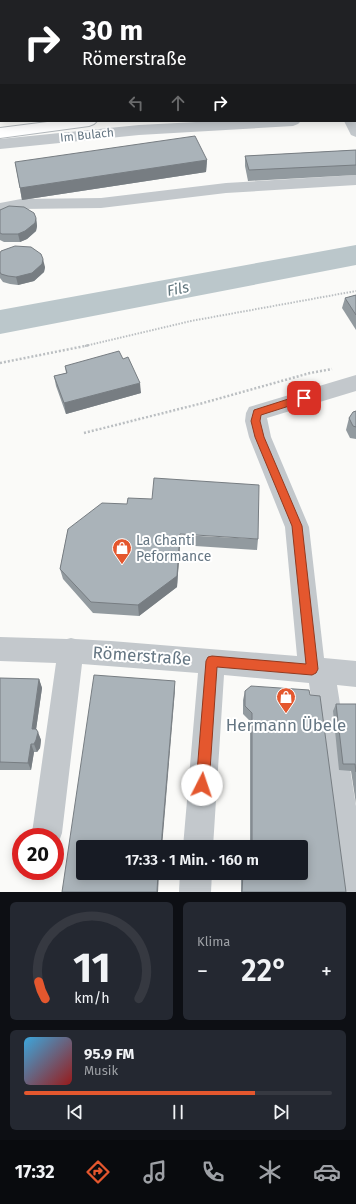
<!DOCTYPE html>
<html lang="de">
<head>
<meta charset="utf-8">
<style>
	:root { --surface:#171b24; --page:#242831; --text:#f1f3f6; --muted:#9ea1a6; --line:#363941; --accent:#e4572e }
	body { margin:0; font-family:"Fira Sans",sans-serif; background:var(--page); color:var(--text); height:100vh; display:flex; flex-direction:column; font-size:15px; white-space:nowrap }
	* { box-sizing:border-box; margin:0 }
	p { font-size:13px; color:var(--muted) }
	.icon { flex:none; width:22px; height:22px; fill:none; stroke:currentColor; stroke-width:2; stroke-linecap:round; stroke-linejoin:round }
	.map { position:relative; height:892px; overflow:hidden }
	.panel { display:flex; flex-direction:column; gap:10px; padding:10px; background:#0d0f14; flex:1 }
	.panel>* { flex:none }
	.hud { position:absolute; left:0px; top:0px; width:356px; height:122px; box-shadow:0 2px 10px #0003; background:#202124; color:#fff; overflow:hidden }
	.speed { position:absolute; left:12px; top:828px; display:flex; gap:8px; font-size:20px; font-weight:700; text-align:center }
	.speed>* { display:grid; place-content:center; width:52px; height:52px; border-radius:50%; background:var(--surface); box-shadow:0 2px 10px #0003; line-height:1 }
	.speed .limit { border:6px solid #d22; background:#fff; color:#111 }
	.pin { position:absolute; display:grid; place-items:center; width:34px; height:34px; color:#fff; margin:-17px; border-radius:8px; box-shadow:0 2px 6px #0006 }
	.me { position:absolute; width:44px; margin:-22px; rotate:4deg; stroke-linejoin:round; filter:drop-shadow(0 0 3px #0008) }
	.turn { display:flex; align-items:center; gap:14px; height:84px; padding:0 16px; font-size:18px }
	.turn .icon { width:52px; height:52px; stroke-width:2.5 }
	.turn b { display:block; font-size:28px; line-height:34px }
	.lanes { display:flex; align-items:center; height:38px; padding:0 16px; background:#0003; justify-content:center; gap:20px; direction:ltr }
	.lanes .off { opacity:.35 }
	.big { font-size:30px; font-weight:600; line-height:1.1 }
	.panel .tile { flex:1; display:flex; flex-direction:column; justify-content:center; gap:6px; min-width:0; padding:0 14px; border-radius:6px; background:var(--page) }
	.panel .dial { align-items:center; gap:0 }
	.dial svg { height:104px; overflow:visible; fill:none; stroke:var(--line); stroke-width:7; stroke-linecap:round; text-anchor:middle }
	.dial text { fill:var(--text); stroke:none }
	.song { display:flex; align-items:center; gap:12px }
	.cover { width:48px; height:48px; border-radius:6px; background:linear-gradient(135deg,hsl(200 70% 55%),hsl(0 70% 35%)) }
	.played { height:4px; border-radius:2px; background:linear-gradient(90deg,var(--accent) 75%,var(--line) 75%) }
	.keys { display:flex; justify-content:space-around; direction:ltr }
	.heat { display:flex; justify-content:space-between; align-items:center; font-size:22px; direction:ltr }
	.panel .tiles { flex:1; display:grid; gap:10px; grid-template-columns:1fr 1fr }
	.tile:last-child { grid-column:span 2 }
	.trip { position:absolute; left:76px; top:840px; width:232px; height:40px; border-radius:4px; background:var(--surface); box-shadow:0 2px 10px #0003; font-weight:600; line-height:40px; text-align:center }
	.tab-bar { display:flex; height:64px; justify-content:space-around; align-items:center; background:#090b0e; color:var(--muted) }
	.tab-bar .icon { width:28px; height:28px }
	.tab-bar .on { color:var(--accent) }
	.tab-bar b { font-size:18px; color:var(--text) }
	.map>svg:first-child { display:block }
	.green { fill:#dadfd7 }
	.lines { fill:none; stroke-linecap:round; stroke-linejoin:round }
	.stream { stroke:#bbc7cb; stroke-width:4 }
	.river { fill:#bbc7cb; fill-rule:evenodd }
	.highway-casing { stroke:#b4b9bd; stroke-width:2 }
	.path-far1 { stroke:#bbbfc2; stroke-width:2; stroke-dasharray:1.5 1.5; stroke-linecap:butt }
	.path { stroke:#bbbfc2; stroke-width:2.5; stroke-dasharray:2 2; stroke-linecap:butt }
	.minor { fill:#c3c8cc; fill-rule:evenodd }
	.highway { fill:#fff; fill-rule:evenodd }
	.wall { fill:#929a9f }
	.shaded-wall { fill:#777d82 }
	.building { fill:#aab3b9; stroke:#777d82 }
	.route { fill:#e4572e; stroke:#94391e }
	.labels { text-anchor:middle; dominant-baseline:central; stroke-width:4; stroke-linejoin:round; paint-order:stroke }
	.far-street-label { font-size:12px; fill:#657683; stroke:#fff }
	.poi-label { font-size:14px; fill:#657683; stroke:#fff; text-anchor:start }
	.water-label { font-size:15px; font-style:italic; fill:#60757c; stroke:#fff }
	.near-street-label { font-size:17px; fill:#657683; stroke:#fff }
	.near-poi-label { font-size:17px; fill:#657683; stroke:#fff }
</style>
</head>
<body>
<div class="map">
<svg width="356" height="892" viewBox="0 0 356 892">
	<rect width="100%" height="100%" fill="#fafaf8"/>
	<polygon class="green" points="0,0 356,0 356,42 355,1 1,1 0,72"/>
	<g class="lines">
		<polyline class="stream" points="34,1 36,0"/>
		<polygon class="river" points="356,245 356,265 0,334 0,310"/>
		<g class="highway-casing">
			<g id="highway">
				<rect x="0" y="87" width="1" height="8"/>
				<rect x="355" y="87" width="1" height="8"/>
				<rect x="0" y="104" width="1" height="8"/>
				<polygon points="55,121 97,121 94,124 89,126 0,138 0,128"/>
			</g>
		</g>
		<polyline class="path-far1" points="85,346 191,321 356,291"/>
		<g class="path">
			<polyline points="0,363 90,345"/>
			<polyline points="84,433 203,403 310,373 332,369"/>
		</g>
		<g class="minor">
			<rect x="0" y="74" width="1" height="8"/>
			<polygon points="355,117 356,117 356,137 351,135 344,121 355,121"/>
			<polygon points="215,121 301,121 298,124 293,126 139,135 0,149 0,139 139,125"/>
			<polygon points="356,175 356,185 226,193 101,208 21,209 0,213 0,203 21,199 101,198 226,183"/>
			<polygon points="356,375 356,391 267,418 271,437 309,527 324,658 356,661 356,687 337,685 356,806 356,892 338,892 309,683 224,675 213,847 183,847 198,673 82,664 62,833 58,844 55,845 55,837 34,837 32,833 56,663 0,661 0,637 67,639 71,638 75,639 111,641 297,656 285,527 249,437 245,421 246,413 249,407"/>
			<polygon points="180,873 212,873 211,892 179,892"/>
		</g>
		<use href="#highway" class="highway"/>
	</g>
	<g class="wall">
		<polygon points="356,150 356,175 248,181 245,166 245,156"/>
		<polygon points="207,160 206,172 22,200 15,162"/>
		<polygon points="0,210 36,218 37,226 36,231 27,239 20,242 4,242 0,240"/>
		<polygon points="0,253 45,267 44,272 34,281 18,285 10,284 3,282 0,278"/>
		<polygon points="356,295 356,330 342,308 345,298"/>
		<polygon points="123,359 141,393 66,414 56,386 54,376 66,373 65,366"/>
		<polygon points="356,411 356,439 350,438 346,430 349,418"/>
		<polygon points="68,529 258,539 257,550 180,545 177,587 139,616 93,613 63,579 60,569"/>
		<polygon points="0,678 39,679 42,688 36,729 41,740 40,748 37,752 34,752 31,770 0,770"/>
		<polygon points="245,691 310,695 346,892 241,892 241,876 242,873 301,873 301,847 250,847 250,721 243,714 243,700"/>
		<polygon points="336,704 356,704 356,804 351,771 339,770 333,711"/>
	</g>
	<g class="shaded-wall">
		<polygon points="207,160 206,172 22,200 20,188"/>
		<polygon points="36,218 37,226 36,231 27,239 20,242 18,234"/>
		<polygon points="43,259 45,267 44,272 34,281 18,285 16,277"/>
		<polygon points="140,383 141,393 66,414 64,403"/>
		<polygon points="180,534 180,545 177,587 139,616 138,605"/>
		<polygon points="39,679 42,688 35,737 32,729"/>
		<polygon points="175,681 175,690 162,847 161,847"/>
		<polygon points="38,732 41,740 40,748 37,752 34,744"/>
		<polygon points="31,744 34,752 31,770 28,763"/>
		<polygon points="158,873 159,873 158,892 157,892"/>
	</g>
	<g class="building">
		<polygon points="195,136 207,160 20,188 15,162"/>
		<polygon points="356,150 356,165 249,170 245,156"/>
		<polygon points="9,206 24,207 34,213 36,218 35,223 25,231 18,234 2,234 0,233 0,210"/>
		<polygon points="15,246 31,247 41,254 43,259 42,264 32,273 16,277 8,276 1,274 0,272 0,253 1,251"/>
		<polygon points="356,295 356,315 345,298"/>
		<polygon points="119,351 123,359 128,357 140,383 64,403 54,376 67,373 65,366"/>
		<polygon points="356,411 356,427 353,426 349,418 353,412"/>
		<polygon points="154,478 259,485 258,539 180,534 177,576 138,605 91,602 60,569 68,529 102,503 127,504 128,498 152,499"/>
		<polygon points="94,675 175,681 161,847 83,847 83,873 158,873 157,892 62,892"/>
		<polygon points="0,678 39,679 32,729 36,729 38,732 36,740 34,744 31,744 28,763 0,762"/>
		<polygon points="251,686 309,690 310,695 320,696 346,892 242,892 243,873 301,873 301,847 252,847 252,713 245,706 245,691"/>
		<polygon points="336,704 356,704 356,772 355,764 343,764"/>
	</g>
	<polygon class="route" points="304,394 309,398 308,400 261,415 260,421 264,437 302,526 318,669 316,673 312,675 217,667 209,785 207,789 202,791 198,789 196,785 206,661 208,657 212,656 306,664 292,526 255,437 251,421 254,410"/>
	<defs>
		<g id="shop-pin" transform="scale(1)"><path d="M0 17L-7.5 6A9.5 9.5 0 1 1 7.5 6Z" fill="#e4572e" stroke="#fff"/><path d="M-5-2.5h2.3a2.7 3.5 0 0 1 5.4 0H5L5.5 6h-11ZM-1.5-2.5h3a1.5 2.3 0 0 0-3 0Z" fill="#fff"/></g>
	</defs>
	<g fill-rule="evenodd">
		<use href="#shop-pin" x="122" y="548"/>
		<use href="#shop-pin" x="286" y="697"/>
	</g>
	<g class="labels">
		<g class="far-street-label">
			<text transform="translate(87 135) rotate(-6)">Im Bulach</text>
		</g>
		<g class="poi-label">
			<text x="136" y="540">La Chanti<tspan x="136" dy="16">Peformance</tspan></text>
		</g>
		<g class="water-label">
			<text transform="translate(178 289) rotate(-11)">Fils</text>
		</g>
		<g class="near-street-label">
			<text transform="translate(142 656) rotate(4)">Römerstraße</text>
		</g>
		<g class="near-poi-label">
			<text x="286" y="725">Hermann Übele</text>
		</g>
	</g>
</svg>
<div class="speed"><div class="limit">20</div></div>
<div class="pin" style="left:304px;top:398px;background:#d93025"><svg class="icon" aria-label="arrive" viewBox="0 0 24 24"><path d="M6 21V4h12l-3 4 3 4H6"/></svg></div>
<svg class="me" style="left:202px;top:785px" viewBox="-20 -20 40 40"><circle r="19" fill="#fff"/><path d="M0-13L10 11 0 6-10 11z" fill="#e4572e"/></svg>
<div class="trip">17:33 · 1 Min. · 160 m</div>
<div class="hud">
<div class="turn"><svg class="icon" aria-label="right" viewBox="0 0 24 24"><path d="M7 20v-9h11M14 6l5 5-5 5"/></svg><div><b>30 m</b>Römerstraße</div></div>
<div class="lanes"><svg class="icon off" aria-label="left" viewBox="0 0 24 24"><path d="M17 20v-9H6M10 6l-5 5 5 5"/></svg><svg class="icon off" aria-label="ahead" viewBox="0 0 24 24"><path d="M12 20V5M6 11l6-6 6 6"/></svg><svg class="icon" aria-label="right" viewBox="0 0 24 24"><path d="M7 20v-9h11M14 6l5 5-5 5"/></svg></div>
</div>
</div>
<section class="panel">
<div class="tiles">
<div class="tile dial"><svg viewBox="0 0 100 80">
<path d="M14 69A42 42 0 1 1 86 69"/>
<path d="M14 69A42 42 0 0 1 9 56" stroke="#e4572e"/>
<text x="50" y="56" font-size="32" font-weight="700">11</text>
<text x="50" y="72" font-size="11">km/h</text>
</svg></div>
<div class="tile"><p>Klima</p>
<div class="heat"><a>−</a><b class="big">22°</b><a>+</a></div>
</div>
<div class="tile">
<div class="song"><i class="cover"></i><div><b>95.9 FM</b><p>Musik</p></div></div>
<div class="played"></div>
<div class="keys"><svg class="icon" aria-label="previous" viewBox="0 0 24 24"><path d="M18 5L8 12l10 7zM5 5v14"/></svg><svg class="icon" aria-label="pause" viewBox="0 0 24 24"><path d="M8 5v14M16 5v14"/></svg><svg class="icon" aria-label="next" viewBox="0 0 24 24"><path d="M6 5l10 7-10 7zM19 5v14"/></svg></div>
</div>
</div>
</section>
<nav class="tab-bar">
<b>17:32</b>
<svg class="icon on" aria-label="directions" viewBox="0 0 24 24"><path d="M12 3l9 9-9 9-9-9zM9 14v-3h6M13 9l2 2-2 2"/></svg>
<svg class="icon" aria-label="music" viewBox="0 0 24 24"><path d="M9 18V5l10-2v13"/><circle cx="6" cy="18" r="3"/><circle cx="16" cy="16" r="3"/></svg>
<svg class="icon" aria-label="phone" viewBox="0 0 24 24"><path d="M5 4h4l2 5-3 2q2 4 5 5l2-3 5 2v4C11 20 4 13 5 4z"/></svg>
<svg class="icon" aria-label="climate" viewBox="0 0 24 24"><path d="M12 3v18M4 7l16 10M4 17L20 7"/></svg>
<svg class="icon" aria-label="car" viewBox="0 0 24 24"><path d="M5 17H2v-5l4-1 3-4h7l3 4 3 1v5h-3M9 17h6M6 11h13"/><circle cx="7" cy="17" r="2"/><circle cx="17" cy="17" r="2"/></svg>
</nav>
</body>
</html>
